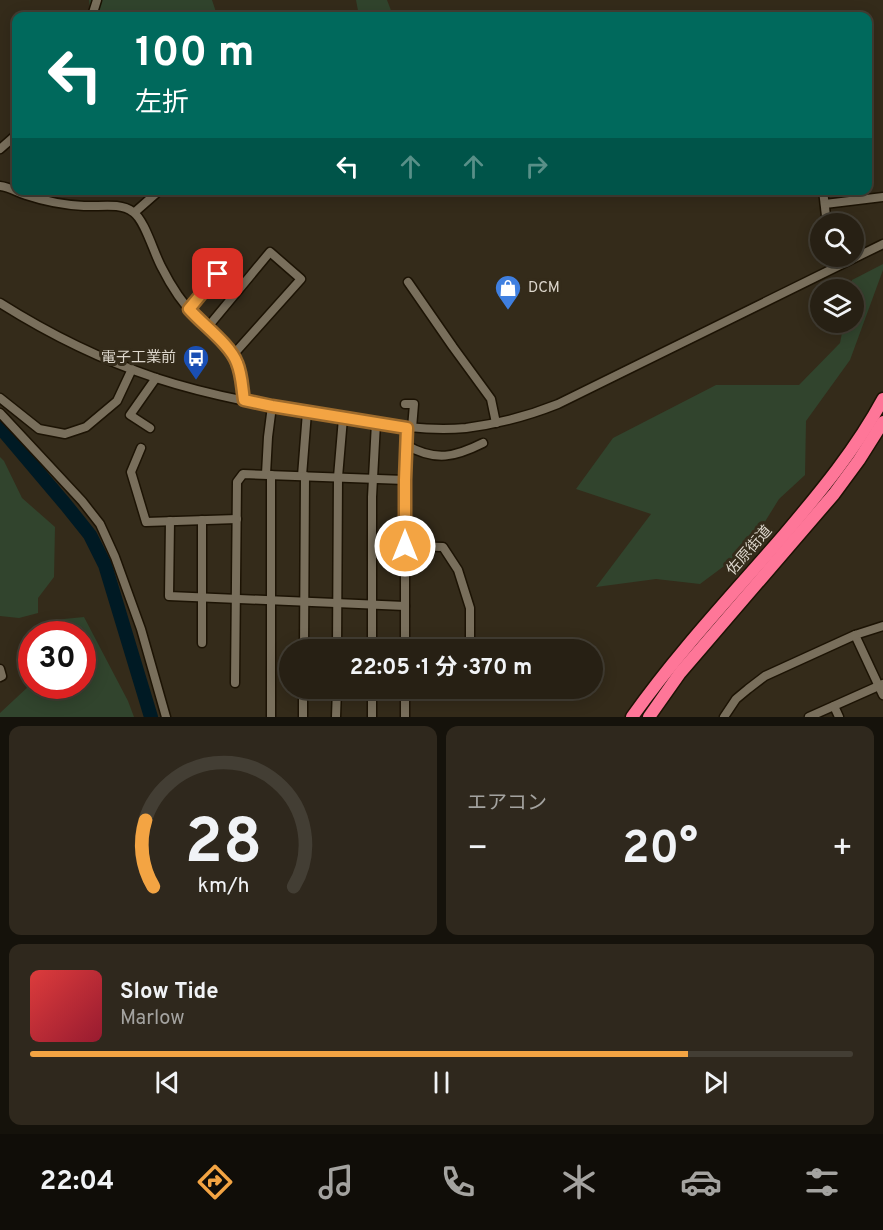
<!DOCTYPE html>
<html lang="ja">
<head>
<meta charset="utf-8">
<style>
	:root { --surface:#272014; --page:#2f281d; --text:#f1f3f6; --muted:#a4a3a0; --line:#433e34; --accent:#f3a443 }
	body { margin:0; font-family:Overpass,"Noto Sans JP",sans-serif; background:var(--page); color:var(--text); height:100vh; display:flex; flex-direction:column; font-size:22px; white-space:nowrap }
	* { box-sizing:border-box; margin:0 }
	p { font-size:20px; color:var(--muted) }
	.icon { flex:none; width:33px; height:33px; fill:none; stroke:currentColor; stroke-width:2; stroke-linecap:round; stroke-linejoin:round }
	.map { position:relative; height:717px; overflow:hidden }
	.side { display:flex; flex-direction:column; gap:9px; padding:9px; background:#15120b; flex:1 }
	.side>* { flex:none }
	.hud { position:absolute; left:12px; top:12px; width:860px; height:183px; border-radius:12px; box-shadow:0 3px 15px #0003,0 0 0 2px var(--line); background:#00695c; color:#fff; overflow:hidden }
	.controls { position:absolute; left:810px; top:213px; display:grid; gap:12px }
	.controls a { display:grid; place-items:center; width:54px; height:54px; border-radius:50%; background:var(--surface); box-shadow:0 3px 15px #0003,0 0 0 2px var(--line); font-size:30px }
	.speed { position:absolute; left:18px; top:621px; display:flex; gap:12px; font-size:30px; font-weight:700; text-align:center }
	.speed>* { display:grid; place-content:center; width:78px; height:78px; border-radius:50%; background:var(--surface); box-shadow:0 3px 15px #0003,0 0 0 2px var(--line); line-height:1 }
	.speed .limit { border:9px solid #d22; background:#fff; color:#111 }
	.pin { position:absolute; display:grid; place-items:center; width:51px; height:51px; color:#fff; margin:-26px; border-radius:12px; box-shadow:0 3px 9px #0006 }
	.me { position:absolute; width:66px; margin:-33px; rotate:0deg; stroke-linejoin:round; filter:drop-shadow(0 0 4px #0008) }
	.turn { display:flex; align-items:center; gap:21px; height:126px; padding:0 24px; font-size:27px }
	.turn .icon { width:78px; height:78px; stroke-width:2.5 }
	.turn b { display:block; font-size:42px; line-height:51px }
	.lanes { display:flex; align-items:center; height:57px; padding:0 24px; background:#0003; justify-content:center; gap:30px; direction:ltr }
	.lanes .off { opacity:.35 }
	.big { font-size:45px; font-weight:700; line-height:1.1 }
	.side .widget { flex:1; display:flex; flex-direction:column; justify-content:center; gap:9px; min-width:0; padding:0 21px; border-radius:12px; background:var(--page) }
	.side .dial { align-items:center; gap:0 }
	.dial svg { height:156px; overflow:visible; fill:none; stroke:var(--line); stroke-width:7; stroke-linecap:round; text-anchor:middle }
	.dial text { fill:var(--text); stroke:none }
	.song { display:flex; align-items:center; gap:18px }
	.cover { width:72px; height:72px; border-radius:9px; background:linear-gradient(135deg,hsl(0 70% 55%),hsl(350 70% 35%)) }
	.played { height:6px; border-radius:3px; background:linear-gradient(90deg,var(--accent) 80%,var(--line) 80%) }
	.keys { display:flex; justify-content:space-around; direction:ltr }
	.heat { display:flex; justify-content:space-between; align-items:center; font-size:33px; direction:ltr }
	.side .tiles { flex:1; display:grid; gap:9px; grid-template-columns:1fr 1fr }
	.widget:last-child { grid-column:span 2 }
	.trip { position:absolute; left:279px; top:639px; width:324px; height:60px; border-radius:30px; background:var(--surface); box-shadow:0 3px 15px #0003,0 0 0 2px var(--line); font-weight:700; line-height:60px; text-align:center }
	.dock { display:flex; height:96px; justify-content:space-around; align-items:center; background:#100d08; color:var(--muted) }
	.dock .icon { width:42px; height:42px }
	.dock .on { color:var(--accent) }
	.dock b { font-size:27px; color:var(--text) }
	.map>svg:first-child { display:block }
	.green { fill:#31442d }
	.lines { fill:none; stroke-linecap:round; stroke-linejoin:round }
	.river { stroke:#001a24; stroke-width:14 }
	.minor-casing { stroke:#1c1304; stroke-width:11 }
	.highway-casing { stroke:#1c1304; stroke-width:15 }
	.minor { stroke:#796f5c; stroke-width:8 }
	.highway { stroke:#fe7698; stroke-width:12 }
	.route-casing { stroke:#9e6b2c; stroke-width:15 }
	.route { stroke:#f3a443; stroke-width:10 }
	.labels { text-anchor:middle; dominant-baseline:central; stroke-width:6; stroke-linejoin:round; paint-order:stroke }
	.poi-label { font-size:15px; fill:#dcd6cc; stroke:#342b1a; text-anchor:start }
	.street-label { font-size:15px; fill:#dcd6cc; stroke:#342b1a }
</style>
</head>
<body>
<div class="map">
<svg width="883" height="717" viewBox="0 0 883 717">
	<rect width="100%" height="100%" fill="#342b1a"/>
	<g class="green">
		<polygon points="89,0 212,0 216,12 215,16 91,16"/>
		<polygon points="356,0 387,0 392,13 389,16 359,16"/>
		<polygon points="883,264 883,270 850,360 806,421 805,475 779,499 766,520 755,543 700,584 656,579 596,587 651,514 576,489 613,438 716,385 799,385 840,343 844,323 854,322 854,290 850,289 852,280"/>
		<polygon points="0,457 4,461 22,498 55,527 54,577 38,598 38,613 19,618 0,616"/>
		<polygon points="84,617 128,701 134,717 0,717 0,713 30,685 31,681 32,686 82,686 82,634 47,634 54,620"/>
	</g>
	<g class="lines">
		<polyline class="river" points="0,427 66,505 90,535 105,565 151,717"/>
		<g class="minor-casing">
			<g id="minor">
				<polyline points="92,16 97,0"/>
				<polyline points="0,149 16,135"/>
				<path d="M 0,186 C 9,187 17,192 26,195 C 44,201 65,205 84,206 C 99,207 120,202 133,212 C 145,220 154,254 162,268 C 171,286 182,303 196,317 C 208,330 229,344 236,360 C 242,372 242,387 244,401"/>
				<polyline points="823,190 826,216"/>
				<polyline points="825,204 883,197"/>
				<polyline points="135,212 160,190"/>
				<polyline points="408,282 453,347 491,399 496,423"/>
				<path d="M 0,303 C 49,334 102,360 156,378 C 214,397 274,407 334,416 C 378,423 421,432 466,428 C 498,424 528,416 558,404 L 883,244"/>
				<polyline points="189,309 232,256"/>
				<polyline points="207,328 270,252 301,279 233,355"/>
				<polyline points="0,398 39,429 65,434 86,427 117,401 132,369"/>
				<polyline points="405,404 414,404 412,428"/>
				<polyline points="0,413 82,501 100,524 115,557 141,629 166,717"/>
				<polyline points="150,428 130,415 156,378"/>
				<path d="M 407,428 L 406,445 C 436,462 455,457 483,443"/>
				<polyline points="141,448 131,472 146,522 237,519"/>
				<polyline points="266,474 268,437 272,406"/>
				<polyline points="302,476 307,412"/>
				<polyline points="202,520 202,643"/>
				<polyline points="170,521 169,596 405,606"/>
				<polyline points="855,635 883,695"/>
				<polyline points="405,647 468,648 470,647 470,608 458,570 443,547 405,546"/>
				<polyline points="304,650 305,476"/>
				<polyline points="337,650 338,477 343,418"/>
				<polyline points="372,650 372,497 376,423"/>
				<polyline points="405,650 405,480 406,445"/>
				<polyline points="0,669 2,676 0,677"/>
				<polyline points="235,683 237,482 243,474 405,480"/>
				<polyline points="834,706 839,717"/>
				<polyline points="271,717 271,475"/>
				<polyline points="303,717 303,688"/>
				<polyline points="336,717 337,688"/>
				<polyline points="372,717 372,688"/>
				<polyline points="405,717 405,688"/>
				<polyline points="724,717 736,699 748,689 765,676 855,635 883,626"/>
				<polyline points="809,717 883,684"/>
			</g>
		</g>
		<g class="highway-casing">
			<g id="highway">
				<path d="M 632,717 C 678,652 733,594 784,535 C 821,491 856,449 883,399"/>
				<polyline points="649,717 680,673 834,494 859,460 883,422"/>
			</g>
		</g>
		<use href="#minor" class="minor"/>
		<use href="#highway" class="highway"/>
	</g>
	<g class="lines">
		<g class="route-casing">
			<path id="route" d="M 218,274 L 189,309 C 203,325 230,344 237,363 C 242,375 242,388 244,400 L 272,406 L 407,428 L 405,480 L 405,546"/>
		</g>
		<use href="#route" class="route"/>
	</g>
	<defs>
		<g id="shop-pin" transform="scale(1.35)"><path d="M0 17L-7.5 6A9.5 9.5 0 1 1 7.5 6Z" fill="#3f7fe0" stroke="#342b1a"/><path d="M-5-2.5h2.3a2.7 3.5 0 0 1 5.4 0H5L5.5 6h-11ZM-1.5-2.5h3a1.5 2.3 0 0 0-3 0Z" fill="#fff"/></g>
		<g id="bus-pin" transform="scale(1.35)"><path d="M0 17L-7.5 6A9.5 9.5 0 1 1 7.5 6Z" fill="#1a4fb4" stroke="#342b1a"/><path d="M-5-6H5V4H4V6H2V4H-2V6H-4V4H-5ZM-3.5-4V0h7V-4ZM-3.5 1.2v1.5H-2V1.2ZM2 1.2v1.5H3.5V1.2Z" fill="#fff"/></g>
	</defs>
	<g fill-rule="evenodd">
		<use href="#shop-pin" x="508" y="288"/>
		<use href="#bus-pin" x="196" y="358"/>
	</g>
	<g class="labels">
		<g class="poi-label">
			<text x="528" y="288">DCM</text>
			<text x="176" y="358" text-anchor="end">電子工業前</text>
		</g>
		<g class="street-label">
			<text transform="translate(750 551) rotate(-49)">佐原街道</text>
		</g>
	</g>
</svg>
<div class="controls">
<a><svg class="icon" aria-label="search" viewBox="0 0 24 24"><circle cx="10" cy="10" r="6"/><path d="M15 15l6 6"/></svg></a>
<a><svg class="icon" aria-label="layers" viewBox="0 0 24 24"><path d="M12 4l9 5-9 5-9-5zM3 14l9 5 9-5"/></svg></a>
</div>
<div class="speed"><div class="limit">30</div></div>
<div class="pin" style="left:218px;top:274px;background:#d93025"><svg class="icon" aria-label="arrive" viewBox="0 0 24 24"><path d="M6 21V4h12l-3 4 3 4H6"/></svg></div>
<svg class="me" style="left:405px;top:546px" viewBox="-20 -20 40 40"><circle r="17" fill="#f3a443" stroke="#fff" stroke-width="3"/><path d="M0-11L8 9 0 5-8 9z" fill="#fff"/></svg>
<div class="trip">22:05 · 1 分 · 370 m</div>
<div class="hud">
<div class="turn"><svg class="icon" aria-label="left" viewBox="0 0 24 24"><path d="M17 20v-9H6M10 6l-5 5 5 5"/></svg><div><b>100 m</b>左折</div></div>
<div class="lanes"><svg class="icon" aria-label="left" viewBox="0 0 24 24"><path d="M17 20v-9H6M10 6l-5 5 5 5"/></svg><svg class="icon off" aria-label="ahead" viewBox="0 0 24 24"><path d="M12 20V5M6 11l6-6 6 6"/></svg><svg class="icon off" aria-label="ahead" viewBox="0 0 24 24"><path d="M12 20V5M6 11l6-6 6 6"/></svg><svg class="icon off" aria-label="right" viewBox="0 0 24 24"><path d="M7 20v-9h11M14 6l5 5-5 5"/></svg></div>
</div>
</div>
<section class="side">
<div class="tiles">
<div class="widget dial"><svg viewBox="0 0 100 80">
<path d="M14 69A42 42 0 1 1 86 69"/>
<path d="M14 69A42 42 0 0 1 10 35" stroke="#f3a443"/>
<text x="50" y="56" font-size="32" font-weight="700">28</text>
<text x="50" y="72" font-size="11">km/h</text>
</svg></div>
<div class="widget"><p>エアコン</p>
<div class="heat"><a>−</a><b class="big">20°</b><a>+</a></div>
</div>
<div class="widget">
<div class="song"><i class="cover"></i><div><b>Slow Tide</b><p>Marlow</p></div></div>
<div class="played"></div>
<div class="keys"><svg class="icon" aria-label="previous" viewBox="0 0 24 24"><path d="M18 5L8 12l10 7zM5 5v14"/></svg><svg class="icon" aria-label="pause" viewBox="0 0 24 24"><path d="M8 5v14M16 5v14"/></svg><svg class="icon" aria-label="next" viewBox="0 0 24 24"><path d="M6 5l10 7-10 7zM19 5v14"/></svg></div>
</div>
</div>
</section>
<nav class="dock">
<b>22:04</b>
<svg class="icon on" aria-label="directions" viewBox="0 0 24 24"><path d="M12 3l9 9-9 9-9-9zM9 14v-3h6M13 9l2 2-2 2"/></svg>
<svg class="icon" aria-label="music" viewBox="0 0 24 24"><path d="M9 18V5l10-2v13"/><circle cx="6" cy="18" r="3"/><circle cx="16" cy="16" r="3"/></svg>
<svg class="icon" aria-label="phone" viewBox="0 0 24 24"><path d="M5 4h4l2 5-3 2q2 4 5 5l2-3 5 2v4C11 20 4 13 5 4z"/></svg>
<svg class="icon" aria-label="climate" viewBox="0 0 24 24"><path d="M12 3v18M4 7l16 10M4 17L20 7"/></svg>
<svg class="icon" aria-label="car" viewBox="0 0 24 24"><path d="M5 17H2v-5l4-1 3-4h7l3 4 3 1v5h-3M9 17h6M6 11h13"/><circle cx="7" cy="17" r="2"/><circle cx="17" cy="17" r="2"/></svg>
<svg class="icon" aria-label="filters" viewBox="0 0 24 24"><path d="M4 7h16M4 17h16"/><circle cx="9" cy="7" r="2"/><circle cx="15" cy="17" r="2"/></svg>
</nav>
</body>
</html>
